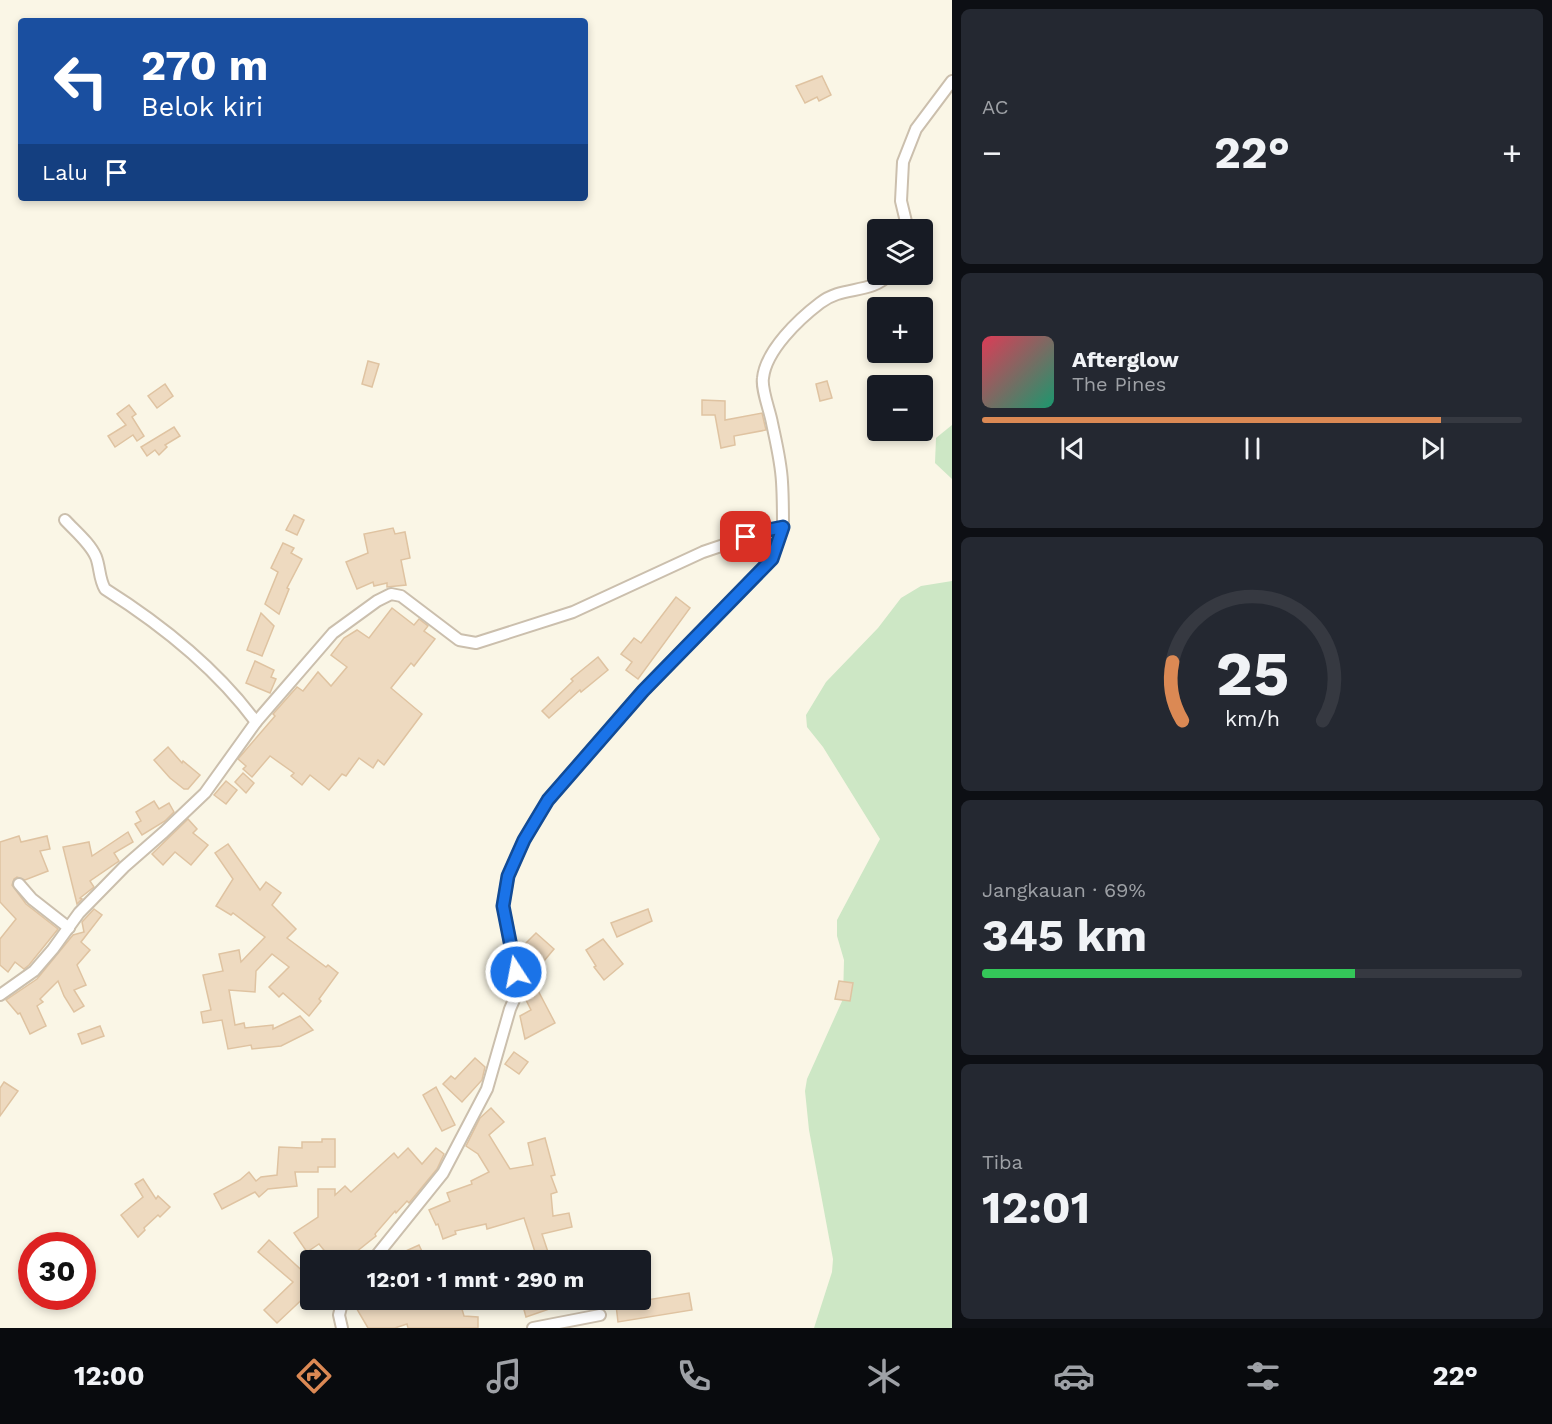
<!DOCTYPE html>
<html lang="id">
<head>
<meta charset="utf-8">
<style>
	:root { --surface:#171b24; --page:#242831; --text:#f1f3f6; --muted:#9ea1a6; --line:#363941; --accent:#db8954 }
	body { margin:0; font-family:"Work Sans",sans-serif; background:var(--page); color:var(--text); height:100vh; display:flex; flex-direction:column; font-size:22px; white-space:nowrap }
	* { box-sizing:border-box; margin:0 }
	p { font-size:20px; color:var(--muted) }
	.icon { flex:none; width:33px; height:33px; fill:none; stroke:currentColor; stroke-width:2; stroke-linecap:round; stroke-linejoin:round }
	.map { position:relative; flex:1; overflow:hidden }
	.sheet { display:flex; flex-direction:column; gap:9px; padding:9px; background:#0d0f14; width:600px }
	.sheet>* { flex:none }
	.top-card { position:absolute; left:18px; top:18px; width:570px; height:183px; border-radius:6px; box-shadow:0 3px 9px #0003; background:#1a4fa0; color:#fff; overflow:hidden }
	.buttons { position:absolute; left:867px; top:219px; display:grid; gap:12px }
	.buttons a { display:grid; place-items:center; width:66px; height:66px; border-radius:6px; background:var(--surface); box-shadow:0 3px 9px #0003; font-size:30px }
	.speed { position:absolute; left:18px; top:1232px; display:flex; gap:12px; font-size:30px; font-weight:700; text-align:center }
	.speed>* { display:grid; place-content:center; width:78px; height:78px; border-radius:50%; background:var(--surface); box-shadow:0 3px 9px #0003; line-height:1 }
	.speed .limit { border:9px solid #d22; background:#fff; color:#111 }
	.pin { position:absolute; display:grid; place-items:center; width:51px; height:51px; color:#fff; margin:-26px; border-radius:12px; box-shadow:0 3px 9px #0006 }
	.me { position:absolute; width:66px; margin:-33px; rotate:349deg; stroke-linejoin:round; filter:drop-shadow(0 0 4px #0008) }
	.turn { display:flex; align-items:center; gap:21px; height:126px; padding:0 24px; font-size:27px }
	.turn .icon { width:78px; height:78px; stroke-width:2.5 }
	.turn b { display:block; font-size:42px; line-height:51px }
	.then { display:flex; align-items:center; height:57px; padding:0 24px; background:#0003; gap:12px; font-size:22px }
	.big { font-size:45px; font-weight:700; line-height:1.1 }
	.sheet .card { flex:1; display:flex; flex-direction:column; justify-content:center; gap:9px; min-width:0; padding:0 21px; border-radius:9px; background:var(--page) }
	.sheet .dial { align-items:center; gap:0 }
	.dial svg { height:156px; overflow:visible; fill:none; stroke:var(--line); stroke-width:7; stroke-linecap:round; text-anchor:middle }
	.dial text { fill:var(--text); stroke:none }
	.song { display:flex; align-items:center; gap:18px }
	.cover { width:72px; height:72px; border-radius:9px; background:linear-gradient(135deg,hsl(350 70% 55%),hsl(160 70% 35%)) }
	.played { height:6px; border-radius:3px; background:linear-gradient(90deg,var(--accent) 85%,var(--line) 85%) }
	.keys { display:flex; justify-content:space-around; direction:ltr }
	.heat { display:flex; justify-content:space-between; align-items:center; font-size:33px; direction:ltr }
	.charge { height:9px; border-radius:4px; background:linear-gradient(90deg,#34c759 69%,var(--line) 0) }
	.trip { position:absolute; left:300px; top:1250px; width:351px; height:60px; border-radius:6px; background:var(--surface); box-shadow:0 3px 9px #0003; font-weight:700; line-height:60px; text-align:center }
	.menu { display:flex; height:96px; justify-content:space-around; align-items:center; background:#090b0e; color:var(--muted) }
	.menu .icon { width:42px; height:42px }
	.menu .current { color:var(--accent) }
	.menu b { font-size:27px; color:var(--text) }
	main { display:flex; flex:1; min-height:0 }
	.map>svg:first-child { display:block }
	.green { fill:#cde7c5 }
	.building { fill:#eedac0; stroke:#dfc3a1; stroke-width:1.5 }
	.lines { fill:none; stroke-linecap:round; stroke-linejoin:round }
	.street-casing { stroke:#cbbfad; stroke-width:14 }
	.street { stroke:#fff; stroke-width:10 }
	.route-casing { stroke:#114b97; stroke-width:15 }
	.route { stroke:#1a73e8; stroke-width:10 }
</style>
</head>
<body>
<main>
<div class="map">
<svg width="952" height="1328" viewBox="0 0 952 1328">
	<rect width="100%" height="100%" fill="#faf6e6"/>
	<g class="green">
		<polygon points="952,425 952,479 935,463 936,438"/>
		<polygon points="952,581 952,1328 814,1328 832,1272 833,1259 809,1130 805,1091 807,1079 843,999 844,960 837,936 837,920 880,839 823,747 807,727 806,715 826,682 878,628 901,598 921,586"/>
	</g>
	<g class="building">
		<polygon points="822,76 831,95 819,101 817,97 805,103 796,86"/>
		<polygon points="368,361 379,364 372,387 362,384"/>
		<polygon points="827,381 832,398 820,401 816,384"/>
		<polygon points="165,384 173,396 157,408 148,396"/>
		<polygon points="702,400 725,401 725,420 762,413 766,430 734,436 735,445 721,448 715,415 702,415"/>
		<polygon points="129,405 136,414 132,417 144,436 137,441 133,435 115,447 108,436 126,425 117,414"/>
		<polygon points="174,427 180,436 165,445 167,447 159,455 155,450 147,456 141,447"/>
		<polygon points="294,515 304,520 297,535 286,530"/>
		<polygon points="393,528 395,534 405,532 410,558 401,560 406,585 387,587 387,583 374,586 373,582 357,589 346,562 368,553 364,534"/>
		<polygon points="283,543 294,548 291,553 302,559 287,588 289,589 279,614 265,604 278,572 271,568"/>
		<polygon points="676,597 690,608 638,679 626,670 632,662 621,654 634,638 641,643"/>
		<polygon points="392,608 414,625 419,619 428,626 424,631 435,639 414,666 411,663 391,688 422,714 384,765 378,760 373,768 359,758 346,776 342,774 329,790 310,775 302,785 291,776 294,773 270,756 252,777 243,769 246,766 238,759 275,716 273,714 297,687 303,691 318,672 331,686 347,667 331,655 344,638 357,630 369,638"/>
		<polygon points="261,613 274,626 262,656 247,650"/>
		<polygon points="598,657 608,670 581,692 580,690 549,718 542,711 573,681 571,679"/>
		<polygon points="255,661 274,670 271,677 276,679 270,693 246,683"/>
		<polygon points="168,747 182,763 183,761 200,775 188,789 184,789 170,778 154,760"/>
		<polygon points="243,773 254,783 246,793 235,782"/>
		<polygon points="226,781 237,790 226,804 214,795"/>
		<polygon points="154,801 159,809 169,803 174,812 165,821 142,835 135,824 141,821 136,812"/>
		<polygon points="188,819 197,829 193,833 208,845 191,865 175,852 163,865 152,854"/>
		<polygon points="128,832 133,842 114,853 119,861 90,881 94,887 80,898 82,899 77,904 63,847 89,842 92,856"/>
		<polygon points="19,836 21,842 47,836 50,849 40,851 48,871 25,880 17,877 14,879 12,885 26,904 58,929 29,965 24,969 15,962 8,972 0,965 0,939 16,919 0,902 0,842"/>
		<polygon points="228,844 260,890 266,882 281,893 272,905 296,929 287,938 326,967 328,965 338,973 319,999 321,1001 309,1016 283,993 279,997 269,987 289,967 272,954 256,971 255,992 229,990 235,1025 244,1023 245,1028 273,1025 273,1029 300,1016 313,1030 281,1046 252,1049 251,1045 228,1049 222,1020 203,1023 201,1012 211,1010 203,975 223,971 219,954 239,950 241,962 265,937 233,913 231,915 216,906 233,879 215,853"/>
		<polygon points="94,909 102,915 81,942 90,950 77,965 86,985 74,990 84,1006 74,1012 64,996 58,981 40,999 43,1002 37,1006 46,1026 30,1034 20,1013 18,1014 6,1000 37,979 73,935 84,932 82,922"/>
		<polygon points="648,909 652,921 617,937 611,923"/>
		<polygon points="536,933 554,949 544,961 525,944"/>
		<polygon points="603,939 623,964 604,980 594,967 596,966 586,950"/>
		<polygon points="532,979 555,1023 525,1039 520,1016 531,1010 524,996 524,983"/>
		<polygon points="839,981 853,983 850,1001 835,999"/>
		<polygon points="100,1026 104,1036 82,1044 78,1034"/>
		<polygon points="514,1052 528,1062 519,1074 505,1064"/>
		<polygon points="475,1058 485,1067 482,1080 462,1102 443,1084 451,1076 455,1079"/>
		<polygon points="4,1082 18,1091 0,1116 0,1088"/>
		<polygon points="436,1087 455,1125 442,1131 423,1095"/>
		<polygon points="491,1108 504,1122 489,1135 510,1169 533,1165 528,1143 545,1138 555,1175 551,1176 557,1192 551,1194 553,1216 569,1213 572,1227 542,1234 548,1252 536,1255 524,1218 487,1229 486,1224 455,1231 456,1234 443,1239 438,1224 436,1225 429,1210 450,1201 447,1193 472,1184 471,1181 489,1172 478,1154 466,1146 480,1118"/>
		<polygon points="322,1139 335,1139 335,1167 318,1167 318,1172 295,1172 297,1186 268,1189 259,1197 255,1192 222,1209 214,1194 240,1180 249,1172 256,1181 261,1177 277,1175 279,1147 302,1148 302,1142 322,1142"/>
		<polygon points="408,1148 422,1164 436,1148 444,1154 437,1169 409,1203 407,1201 396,1213 395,1211 375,1234 376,1236 346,1260 332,1260 319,1244 307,1252 294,1233 318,1217 318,1189 335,1189 335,1195 345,1186 351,1192 394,1153 398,1158"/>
		<polygon points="143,1179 156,1199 158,1196 170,1207 160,1217 158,1215 144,1228 145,1230 138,1237 121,1215 143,1197 135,1184"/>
		<polygon points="269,1240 310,1278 310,1292 277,1323 264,1310 293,1282 258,1252"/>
		<polygon points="419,1245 426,1260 386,1260"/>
		<polygon points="689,1293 692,1310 618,1322 616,1305"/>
		<polygon points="351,1299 459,1299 464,1316 478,1317 478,1328 408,1328 407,1324 395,1328 368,1328"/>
		<polygon points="521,1299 549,1299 552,1308 526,1317"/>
	</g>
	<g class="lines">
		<g class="street-casing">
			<g id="street">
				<polyline points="908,230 901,201 903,162 916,129 952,81"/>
				<path d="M 65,520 C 75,531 90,543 96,557 C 100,567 99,579 105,589 C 162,625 216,668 256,722"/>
				<polyline points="19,884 32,899 69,928"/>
				<path d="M 0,995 L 34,971 L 53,949 L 79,913 L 124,867 L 164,832 L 205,793 L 256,722 L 333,633 L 377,601 L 391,594 L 401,596 L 459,640 L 476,643 L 573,612 L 703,552 L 768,530 L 783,527 C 783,512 783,497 782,482 C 781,462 776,442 772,423 C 770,411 761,389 763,378 C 766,350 799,319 820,303 C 843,285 870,295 890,274"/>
				<polyline points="373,1260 443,1173 487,1089 510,1009 517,993 516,972 503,906 508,876 524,840 548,800 643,691 772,559 783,527"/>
				<polyline points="342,1328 339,1315 343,1299"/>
				<polyline points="533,1328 600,1315"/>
			</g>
		</g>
		<use href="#street" class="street"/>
	</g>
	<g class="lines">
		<g class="route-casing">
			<polyline id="route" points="516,972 503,906 508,876 524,840 548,800 643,691 772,559 783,527 768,530 746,537"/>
		</g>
		<use href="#route" class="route"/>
	</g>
</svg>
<div class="buttons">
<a><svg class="icon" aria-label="layers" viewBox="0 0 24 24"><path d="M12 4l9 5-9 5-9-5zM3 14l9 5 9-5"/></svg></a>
<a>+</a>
<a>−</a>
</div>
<div class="speed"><div class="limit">30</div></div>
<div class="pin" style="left:746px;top:537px;background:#d93025"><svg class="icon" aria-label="arrive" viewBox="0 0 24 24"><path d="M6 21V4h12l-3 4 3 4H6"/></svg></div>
<svg class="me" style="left:516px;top:972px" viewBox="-20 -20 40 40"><circle r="17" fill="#1a73e8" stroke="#fff" stroke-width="3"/><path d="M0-11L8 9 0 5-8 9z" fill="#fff"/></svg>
<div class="trip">12:01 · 1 mnt · 290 m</div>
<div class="top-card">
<div class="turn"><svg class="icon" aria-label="left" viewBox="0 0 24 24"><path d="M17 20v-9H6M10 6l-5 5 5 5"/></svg><div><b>270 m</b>Belok kiri</div></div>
<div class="then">Lalu<svg class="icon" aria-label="arrive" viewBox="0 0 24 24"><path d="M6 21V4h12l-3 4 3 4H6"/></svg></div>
</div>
</div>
<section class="sheet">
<div class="card"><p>AC</p>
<div class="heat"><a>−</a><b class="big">22°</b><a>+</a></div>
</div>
<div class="card">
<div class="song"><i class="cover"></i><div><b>Afterglow</b><p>The Pines</p></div></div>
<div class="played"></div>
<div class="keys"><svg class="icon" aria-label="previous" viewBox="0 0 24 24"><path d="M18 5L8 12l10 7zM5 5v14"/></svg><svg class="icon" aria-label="pause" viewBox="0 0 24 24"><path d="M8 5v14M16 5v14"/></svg><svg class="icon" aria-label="next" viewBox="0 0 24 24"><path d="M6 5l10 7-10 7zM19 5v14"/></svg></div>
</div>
<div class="card dial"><svg viewBox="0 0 100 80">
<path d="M14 69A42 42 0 1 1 86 69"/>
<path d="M14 69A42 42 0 0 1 9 39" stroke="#db8954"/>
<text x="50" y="56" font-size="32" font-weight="700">25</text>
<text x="50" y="72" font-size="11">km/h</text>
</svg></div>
<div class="card"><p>Jangkauan · 69%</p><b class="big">345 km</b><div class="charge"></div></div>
<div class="card"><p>Tiba</p><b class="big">12:01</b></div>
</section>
</main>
<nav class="menu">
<b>12:00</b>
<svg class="icon current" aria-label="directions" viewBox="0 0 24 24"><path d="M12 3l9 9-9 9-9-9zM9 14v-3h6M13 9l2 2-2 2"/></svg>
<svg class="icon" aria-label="music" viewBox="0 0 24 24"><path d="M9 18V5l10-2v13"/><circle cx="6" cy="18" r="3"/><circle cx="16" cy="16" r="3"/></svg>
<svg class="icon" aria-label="phone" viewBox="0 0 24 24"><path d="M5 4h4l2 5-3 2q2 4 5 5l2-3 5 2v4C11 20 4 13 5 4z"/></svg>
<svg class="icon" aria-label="climate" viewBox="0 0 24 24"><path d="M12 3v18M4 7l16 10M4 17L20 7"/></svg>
<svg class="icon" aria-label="car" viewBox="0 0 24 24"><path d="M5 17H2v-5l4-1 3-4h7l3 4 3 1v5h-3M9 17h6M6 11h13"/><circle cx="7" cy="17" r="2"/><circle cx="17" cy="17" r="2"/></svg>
<svg class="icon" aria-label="filters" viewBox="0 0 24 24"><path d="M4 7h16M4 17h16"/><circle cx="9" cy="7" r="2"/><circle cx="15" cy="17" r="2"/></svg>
<b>22°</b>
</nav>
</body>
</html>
